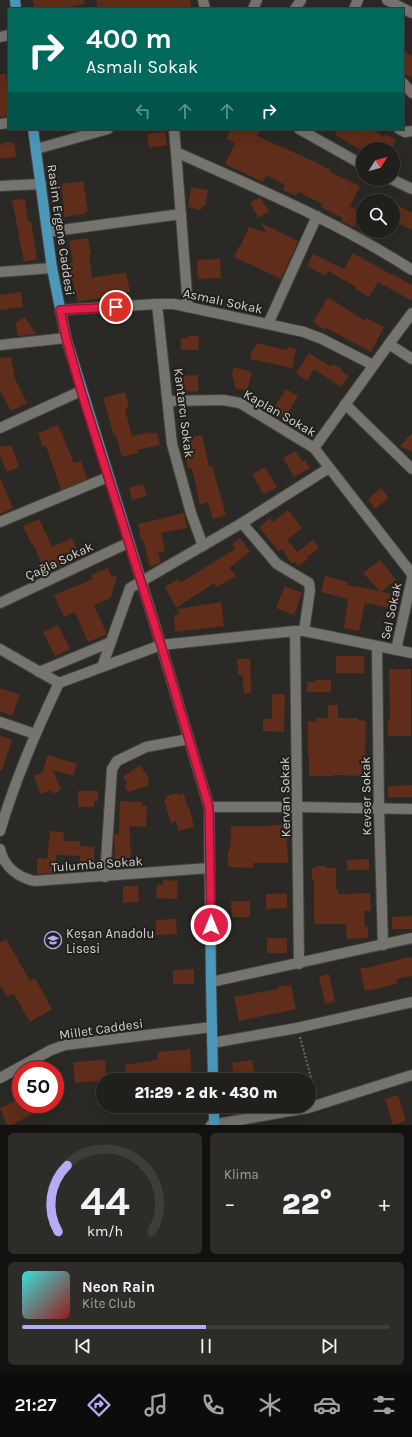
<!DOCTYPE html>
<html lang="tr">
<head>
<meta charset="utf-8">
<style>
	:root { --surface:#201f1c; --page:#2d2c29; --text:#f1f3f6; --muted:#a2a2a3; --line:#3d3d3b; --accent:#b5acf8 }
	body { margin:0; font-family:Karla,sans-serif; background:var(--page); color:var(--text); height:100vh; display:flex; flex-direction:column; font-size:15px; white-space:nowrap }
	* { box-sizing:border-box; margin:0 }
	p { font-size:13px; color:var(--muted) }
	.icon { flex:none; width:22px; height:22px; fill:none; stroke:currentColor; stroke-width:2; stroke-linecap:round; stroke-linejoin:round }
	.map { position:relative; height:1125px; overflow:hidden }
	.details { display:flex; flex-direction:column; gap:8px; padding:8px; background:#12110f; flex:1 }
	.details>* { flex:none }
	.banner { position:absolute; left:8px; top:8px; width:396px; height:122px; border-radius:0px; box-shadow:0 4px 16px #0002,0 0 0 1px var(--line); background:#00695c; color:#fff; overflow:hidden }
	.needle { width:26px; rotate:53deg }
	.fabs { position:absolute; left:356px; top:142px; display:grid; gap:8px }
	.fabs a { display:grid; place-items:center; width:44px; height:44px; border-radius:50%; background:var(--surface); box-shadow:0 4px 16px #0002,0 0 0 1px var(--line); font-size:20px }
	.speed { position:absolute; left:12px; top:1061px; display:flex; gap:8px; font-size:20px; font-weight:700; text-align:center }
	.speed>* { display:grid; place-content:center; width:52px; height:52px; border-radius:50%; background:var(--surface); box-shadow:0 4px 16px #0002,0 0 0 1px var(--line); line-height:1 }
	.speed .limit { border:6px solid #d22; background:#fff; color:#111 }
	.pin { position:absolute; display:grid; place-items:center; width:34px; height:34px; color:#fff; margin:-17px; border:2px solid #fff; border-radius:50%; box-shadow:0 1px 4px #0007 }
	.me { position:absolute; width:44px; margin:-22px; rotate:0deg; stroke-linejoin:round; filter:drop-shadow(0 0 3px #0008) }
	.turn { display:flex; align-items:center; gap:14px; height:84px; padding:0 12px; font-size:18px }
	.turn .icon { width:52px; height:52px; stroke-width:2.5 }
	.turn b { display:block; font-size:28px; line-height:34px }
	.lanes { display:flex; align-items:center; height:38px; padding:0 12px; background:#0003; justify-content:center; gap:20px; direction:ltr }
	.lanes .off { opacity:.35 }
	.big { font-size:30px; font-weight:800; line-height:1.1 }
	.details .tile { flex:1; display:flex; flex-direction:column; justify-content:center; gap:6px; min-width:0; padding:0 14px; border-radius:6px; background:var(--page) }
	.details .dial { align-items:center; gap:0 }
	.dial svg { height:104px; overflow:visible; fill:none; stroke:var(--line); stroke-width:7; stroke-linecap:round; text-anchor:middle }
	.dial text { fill:var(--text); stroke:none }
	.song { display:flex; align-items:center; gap:12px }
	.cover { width:48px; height:48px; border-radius:6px; background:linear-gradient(135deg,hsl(180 70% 55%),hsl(0 70% 35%)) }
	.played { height:4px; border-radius:2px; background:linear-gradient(90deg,var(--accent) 50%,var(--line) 50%) }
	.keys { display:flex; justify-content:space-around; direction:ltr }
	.heat { display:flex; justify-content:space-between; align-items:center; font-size:22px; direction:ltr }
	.details .tiles { flex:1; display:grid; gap:8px; grid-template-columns:1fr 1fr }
	.tile:last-child { grid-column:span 2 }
	.trip { position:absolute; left:96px; top:1073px; width:220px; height:40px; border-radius:20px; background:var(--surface); box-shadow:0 4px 16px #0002,0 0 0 1px var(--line); font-weight:800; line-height:40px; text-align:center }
	.dock { display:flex; height:64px; justify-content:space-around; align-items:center; background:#0d0c0b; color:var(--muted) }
	.dock .icon { width:28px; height:28px }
	.dock .active { color:var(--accent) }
	.dock b { font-size:18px; color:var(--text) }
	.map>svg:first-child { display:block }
	.building { fill:#5f2d19 }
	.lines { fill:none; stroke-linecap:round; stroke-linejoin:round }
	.minor-casing { stroke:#454440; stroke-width:12 }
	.major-casing { stroke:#454440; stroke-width:12 }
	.path { stroke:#6b6966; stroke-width:2; stroke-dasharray:2 2; stroke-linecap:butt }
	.minor { stroke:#76746f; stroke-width:10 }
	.major { stroke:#4b98b9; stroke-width:10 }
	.route-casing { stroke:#92132f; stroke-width:10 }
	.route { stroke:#e11d48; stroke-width:7 }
	.labels { text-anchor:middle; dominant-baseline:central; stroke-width:4; stroke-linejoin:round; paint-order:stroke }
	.street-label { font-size:13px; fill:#d2d1ce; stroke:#21201c }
	.poi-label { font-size:13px; fill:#d2d1ce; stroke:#21201c; text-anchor:start }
</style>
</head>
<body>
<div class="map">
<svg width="412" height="1125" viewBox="0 0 412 1125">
	<rect width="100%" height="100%" fill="#2b2925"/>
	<g class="building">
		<polygon points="33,0 84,0 85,4 61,9 35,9"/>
		<polygon points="96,0 190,0 191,9 98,9"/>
		<polygon points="403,51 412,56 412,78 403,73"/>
		<polygon points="0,74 6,74 8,90 9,90 9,116 0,117"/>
		<polygon points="231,129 260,129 257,136 313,161 331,170 330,172 360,186 350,206 363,213 363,218 360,223 357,221 354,227 341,221 343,218 321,207 323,204 298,192 296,196 283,190 285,185 266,175 263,182 225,164 235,143 226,139"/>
		<polygon points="339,129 371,129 384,137 385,134 396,139 392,149 359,149 335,135"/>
		<polygon points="165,132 167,145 149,148 147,134"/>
		<polygon points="12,142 15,145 16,157 0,159 0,145 2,145 2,143"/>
		<polygon points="83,181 88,211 85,212 85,214 64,217 63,208 64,208 61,184"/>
		<polygon points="191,187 208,190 205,206 202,206 201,210 188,207"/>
		<polygon points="260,197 269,211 258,218 250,203"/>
		<polygon points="25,199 28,222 31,221 37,259 24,262 12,200"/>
		<polygon points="393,203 412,213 412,230 393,221"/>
		<polygon points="261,223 298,241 281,279 234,257 240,245 241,245 249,227 266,233"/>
		<polygon points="88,238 91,254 89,254 92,278 126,272 130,292 78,302 72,279 70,263 73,262 69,241"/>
		<polygon points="353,253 392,275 392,274 412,285 412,301 378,282 369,297 355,289 356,287 328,271 326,276 307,266 313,254 344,269"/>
		<polygon points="220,259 221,278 198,279 197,260"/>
		<polygon points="21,292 23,307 0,310 0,295"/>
		<polygon points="328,297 365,321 367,318 384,327 371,352 326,328 325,330 313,322"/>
		<polygon points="25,317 36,334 18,336 15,323"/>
		<polygon points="188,336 199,336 198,350 181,350 181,338 188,338"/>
		<polygon points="256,343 287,350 288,347 296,349 292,368 250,359 252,350 254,350"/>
		<polygon points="309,353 331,367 333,364 342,369 341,371 349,376 341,387 314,369 307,381 296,373"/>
		<polygon points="11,357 15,379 27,403 11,411 0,390 0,358"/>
		<polygon points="234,367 252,372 247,391 235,388 232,373"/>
		<polygon points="198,375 198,391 177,392 176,376"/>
		<polygon points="286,389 298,396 284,419 276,415 278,411 273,409"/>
		<polygon points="125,392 129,408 125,409 132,436 151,432 151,434 157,433 160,445 137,450 138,453 122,457 116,435 114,436 103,398"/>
		<polygon points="58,425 74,463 81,461 87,479 61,490 46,446 43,447 38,433"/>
		<polygon points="412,433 412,452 400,446"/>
		<polygon points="202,435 209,467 212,466 226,515 213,519 208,502 200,505 192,468 188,469 182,439"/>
		<polygon points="7,445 7,447 11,445 19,467 7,472 0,456 0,447"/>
		<polygon points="296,451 302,462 305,460 310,468 294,477 283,458"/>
		<polygon points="265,467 277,487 264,495 252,474"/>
		<polygon points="0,478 13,508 0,514"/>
		<polygon points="143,484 147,496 132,500 129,488"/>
		<polygon points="381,488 389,498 375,509 368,499"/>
		<polygon points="288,510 302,528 287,540 297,552 313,540 319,548 307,557 308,559 298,566 295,562 292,564 282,549 279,552 259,527 270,518 273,522"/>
		<polygon points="184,513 187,528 161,533 165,551 158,553 161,562 150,567 143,539 141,540 138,524"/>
		<polygon points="39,519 52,547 72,538 80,558 46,574 33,544 32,545 23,526"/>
		<polygon points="240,538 250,552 229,568 236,576 217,587 214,583 176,608 165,587 178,579 180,583 235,549 232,544"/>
		<polygon points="380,560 396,580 381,592 394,595 391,608 365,603 359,631 344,628 348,599 321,592 325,576 347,582 347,585 380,591 363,573"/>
		<polygon points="108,568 112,577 117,575 111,598 94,605 107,634 88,642 75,612 64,617 54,595 93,579 91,575"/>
		<polygon points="285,586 302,593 294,615 276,608"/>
		<polygon points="221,602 224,626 175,632 174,615 180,614 177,609"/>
		<polygon points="58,625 70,649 55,656 43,632"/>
		<rect x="336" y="656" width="28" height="17"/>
		<polygon points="237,659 250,659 251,693 244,693 242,675 238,675"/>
		<polygon points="389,669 411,669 411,736 388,736 388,720 390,720"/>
		<polygon points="315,680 331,680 331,692 307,692 307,682 315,682"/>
		<polygon points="0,688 20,695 12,716 0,711"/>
		<polygon points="272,694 285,694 284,732 263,731 263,719 272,719"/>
		<polygon points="328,705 338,705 338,718 358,718 358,720 366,721 365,762 367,762 366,776 333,775 333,776 309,776 309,755 308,755 308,721 316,722 316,718 328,718"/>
		<polygon points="0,735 12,740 2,770 0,770"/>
		<polygon points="48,755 77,764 73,776 53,770 61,790 52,794 51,790 40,794 34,776 42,773"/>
		<polygon points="140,765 149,778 148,786 128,792 124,786 127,783 123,777"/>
		<polygon points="412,785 412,797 388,797 388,786"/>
		<polygon points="78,791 98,791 98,800 94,802 94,807 78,807"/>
		<polygon points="178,793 179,795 184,794 187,807 189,807 194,827 178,831 176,821 171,823 164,800 167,799 166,796"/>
		<polygon points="120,801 142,802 142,805 147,806 146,827 130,826 131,867 115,867 114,834 119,834"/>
		<polygon points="290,824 291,838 287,839 288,863 253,863 253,868 228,867 228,850 230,850 231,826 264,826"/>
		<polygon points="50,831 64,832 63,841 80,841 80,846 95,847 93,869 80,868 80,856 56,855 56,873 37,874 37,858 47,859"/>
		<polygon points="369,859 369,870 347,870 347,860"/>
		<polygon points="317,866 326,866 326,868 336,868 336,889 338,889 338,894 370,893 371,911 364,911 365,927 368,927 368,938 347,939 346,924 314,924 314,880 312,880 312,868 317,868"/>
		<polygon points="163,880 178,881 177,899 156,898 157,884 163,885"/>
		<polygon points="123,886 138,886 139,902 123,903"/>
		<polygon points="287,893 287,908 266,909 266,894"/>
		<polygon points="231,901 250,901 250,917 232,917"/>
		<polygon points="412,916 412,929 392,929 392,917"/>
		<polygon points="176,919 177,934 156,935 156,920"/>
		<rect x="267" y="938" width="20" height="15"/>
		<polygon points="6,939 30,981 35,978 52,1009 30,1022 14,994 7,997 0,985 0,943"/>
		<polygon points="409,957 412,958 412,976 396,979 397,984 365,991 360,968 371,967"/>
		<polygon points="194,969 194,984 173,984 173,970"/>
		<polygon points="329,974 335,1002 325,1004 319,977"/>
		<polygon points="291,985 296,1009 239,1021 234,997 278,989 278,987"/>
		<polygon points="190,1049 192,1080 127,1080 125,1065 158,1060 158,1052"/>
		<polygon points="105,1060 107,1080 75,1083 73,1062"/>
		<polygon points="252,1060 255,1073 234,1077 232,1063"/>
		<polygon points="55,1070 64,1090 55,1094"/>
		<polygon points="398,1095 406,1121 393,1125 385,1099"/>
		<polygon points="21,1098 21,1104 33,1104 37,1112 11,1125 7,1125 0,1108"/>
		<polygon points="233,1106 263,1106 263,1109 232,1115"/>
	</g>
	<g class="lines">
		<g class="minor-casing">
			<g id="minor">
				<polyline points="203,0 205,9"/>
				<polyline points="387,0 412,13"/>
				<polyline points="253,9 257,0"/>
				<polyline points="295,9 301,0"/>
				<polyline points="354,9 358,0"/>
				<polyline points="0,37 9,35"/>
				<polyline points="403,83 412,93"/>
				<polyline points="0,124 9,123"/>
				<polyline points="174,129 176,152 188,307"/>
				<polyline points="299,129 363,165"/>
				<polyline points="399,129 405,132 412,131"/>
				<polyline points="36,149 108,129"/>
				<path d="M 176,152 C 256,188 338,222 412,270"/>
				<polyline points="391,179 412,189"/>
				<polyline points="0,186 41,184"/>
				<polyline points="47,232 181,214"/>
				<polyline points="0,272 52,268"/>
				<polyline points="157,304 172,444 191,513 203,546"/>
				<polyline points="60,310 157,304 174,304 188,307 304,332 322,339 373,365"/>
				<polyline points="268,324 317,216"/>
				<polyline points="389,344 412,359"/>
				<polyline points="0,345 66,338"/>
				<polyline points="168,401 223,400 240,403 314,448 412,574"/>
				<polyline points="345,404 412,469"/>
				<polyline points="0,428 81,391"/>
				<polyline points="314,448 389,344 412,313"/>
				<polyline points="0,522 108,477"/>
				<polyline points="242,523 277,564 309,583 310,590 304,631"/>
				<polyline points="0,603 128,543"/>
				<polyline points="295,631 299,964"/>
				<polyline points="377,647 379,808 383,945"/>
				<polyline points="0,649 59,683"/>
				<polyline points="396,650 412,578"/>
				<polyline points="102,667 130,588 242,523 329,468"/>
				<polyline points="39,672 111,642"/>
				<polyline points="0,722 35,734"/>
				<polyline points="209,807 298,807 412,809"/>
				<path d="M 0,831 C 15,780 36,731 59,683 L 161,645 L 295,631 L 304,631 L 412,653"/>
				<path d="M 0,849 C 4,867 18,877 34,881 L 210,868"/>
				<polyline points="105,877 112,769 117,761 146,747 189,739"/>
				<polyline points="211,982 412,938"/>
				<polyline points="212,1043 297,1028 412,1002"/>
				<polyline points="0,1078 51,1050 65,1045 212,1027"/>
				<polyline points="211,1125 308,1108 412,1075"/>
			</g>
		</g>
		<g class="major-casing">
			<g id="major">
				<polyline points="15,0 16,9"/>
				<polyline points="33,129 52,268 66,338 161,645 209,807 211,982 213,1080"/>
				<polyline points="214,1106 214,1125"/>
			</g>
		</g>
		<polyline class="path" points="300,1037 316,1096"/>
		<use href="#minor" class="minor"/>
		<use href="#major" class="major"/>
	</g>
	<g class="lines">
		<g class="route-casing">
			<polyline id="route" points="116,307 60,310 66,338 81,391 161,645 209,807 211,925"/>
		</g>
		<use href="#route" class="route"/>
	</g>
	<defs>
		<g id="school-ring" transform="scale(0.9)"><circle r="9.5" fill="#21201c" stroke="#b5acf8" stroke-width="1.5"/><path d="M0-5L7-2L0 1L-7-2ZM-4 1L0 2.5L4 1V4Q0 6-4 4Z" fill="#b5acf8"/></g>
	</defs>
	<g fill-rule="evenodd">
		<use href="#school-ring" x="53" y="940"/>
	</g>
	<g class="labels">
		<g class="street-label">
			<text transform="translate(61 230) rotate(82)">Rasim Ergene Caddesi</text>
			<text transform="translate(223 301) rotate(12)">Asmalı Sokak</text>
			<text transform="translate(184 413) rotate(83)">Kantarcı Sokak</text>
			<text transform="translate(280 413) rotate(30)">Kaplan Sokak</text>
			<text transform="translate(59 561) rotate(-25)">Çağla Sokak</text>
			<text transform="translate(391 611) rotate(-78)">Sel Sokak</text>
			<text transform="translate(366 796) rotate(-91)">Kevser Sokak</text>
			<text transform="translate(285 797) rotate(-91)">Kervan Sokak</text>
			<text transform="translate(97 864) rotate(-4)">Tulumba Sokak</text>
			<text transform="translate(101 1029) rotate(-8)">Millet Caddesi</text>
		</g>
		<g class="poi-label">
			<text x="66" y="933">Keşan Anadolu<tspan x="66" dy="15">Lisesi</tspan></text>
		</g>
	</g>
</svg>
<div class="fabs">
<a><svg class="needle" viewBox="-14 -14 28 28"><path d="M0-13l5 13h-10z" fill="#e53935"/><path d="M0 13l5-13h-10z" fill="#a2a2a3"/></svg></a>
<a><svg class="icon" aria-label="search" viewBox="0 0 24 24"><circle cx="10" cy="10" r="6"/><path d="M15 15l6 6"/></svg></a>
</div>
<div class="speed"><div class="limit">50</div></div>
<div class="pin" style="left:116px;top:307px;background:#d93025"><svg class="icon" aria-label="arrive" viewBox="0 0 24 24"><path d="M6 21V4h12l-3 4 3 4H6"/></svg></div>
<svg class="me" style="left:211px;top:925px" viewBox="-20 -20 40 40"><circle r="17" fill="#e11d48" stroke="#fff" stroke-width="3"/><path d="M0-11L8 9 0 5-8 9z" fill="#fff"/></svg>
<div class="trip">21:29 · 2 dk · 430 m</div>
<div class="banner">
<div class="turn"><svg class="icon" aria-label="right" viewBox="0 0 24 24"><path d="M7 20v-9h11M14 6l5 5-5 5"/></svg><div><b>400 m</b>Asmalı Sokak</div></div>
<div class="lanes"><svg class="icon off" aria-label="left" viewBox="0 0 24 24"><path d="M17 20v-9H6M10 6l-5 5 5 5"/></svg><svg class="icon off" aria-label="ahead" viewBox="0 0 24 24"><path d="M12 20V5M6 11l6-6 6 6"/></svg><svg class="icon off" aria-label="ahead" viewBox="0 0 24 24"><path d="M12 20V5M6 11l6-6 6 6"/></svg><svg class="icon" aria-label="right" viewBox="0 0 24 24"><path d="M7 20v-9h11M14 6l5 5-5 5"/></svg></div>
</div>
</div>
<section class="details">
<div class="tiles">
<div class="tile dial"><svg viewBox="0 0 100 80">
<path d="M14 69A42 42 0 1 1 86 69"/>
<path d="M14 69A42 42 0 0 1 21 18" stroke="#b5acf8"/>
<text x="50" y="56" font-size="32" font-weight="700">44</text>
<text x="50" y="72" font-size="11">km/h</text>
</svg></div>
<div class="tile"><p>Klima</p>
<div class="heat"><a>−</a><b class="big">22°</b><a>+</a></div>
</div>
<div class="tile">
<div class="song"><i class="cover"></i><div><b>Neon Rain</b><p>Kite Club</p></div></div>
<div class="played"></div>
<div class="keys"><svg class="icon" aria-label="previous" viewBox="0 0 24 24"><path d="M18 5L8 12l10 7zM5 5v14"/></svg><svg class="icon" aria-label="pause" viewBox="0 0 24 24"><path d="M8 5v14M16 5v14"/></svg><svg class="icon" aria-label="next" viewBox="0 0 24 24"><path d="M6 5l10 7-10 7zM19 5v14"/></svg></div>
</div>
</div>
</section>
<nav class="dock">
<b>21:27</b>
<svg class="icon active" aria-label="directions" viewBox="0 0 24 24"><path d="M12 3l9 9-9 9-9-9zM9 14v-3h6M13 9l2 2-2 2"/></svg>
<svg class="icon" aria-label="music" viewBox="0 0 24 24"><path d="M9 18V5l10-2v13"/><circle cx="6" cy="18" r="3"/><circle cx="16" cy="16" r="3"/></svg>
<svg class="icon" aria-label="phone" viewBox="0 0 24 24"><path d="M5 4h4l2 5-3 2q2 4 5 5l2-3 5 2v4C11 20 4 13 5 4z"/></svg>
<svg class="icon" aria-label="climate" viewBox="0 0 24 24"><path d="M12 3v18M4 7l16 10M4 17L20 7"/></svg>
<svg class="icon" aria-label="car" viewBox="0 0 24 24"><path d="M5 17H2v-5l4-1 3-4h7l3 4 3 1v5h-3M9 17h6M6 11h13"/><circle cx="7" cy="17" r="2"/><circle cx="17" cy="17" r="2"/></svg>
<svg class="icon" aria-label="filters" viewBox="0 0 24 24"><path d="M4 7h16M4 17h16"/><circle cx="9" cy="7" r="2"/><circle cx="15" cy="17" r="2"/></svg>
</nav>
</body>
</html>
